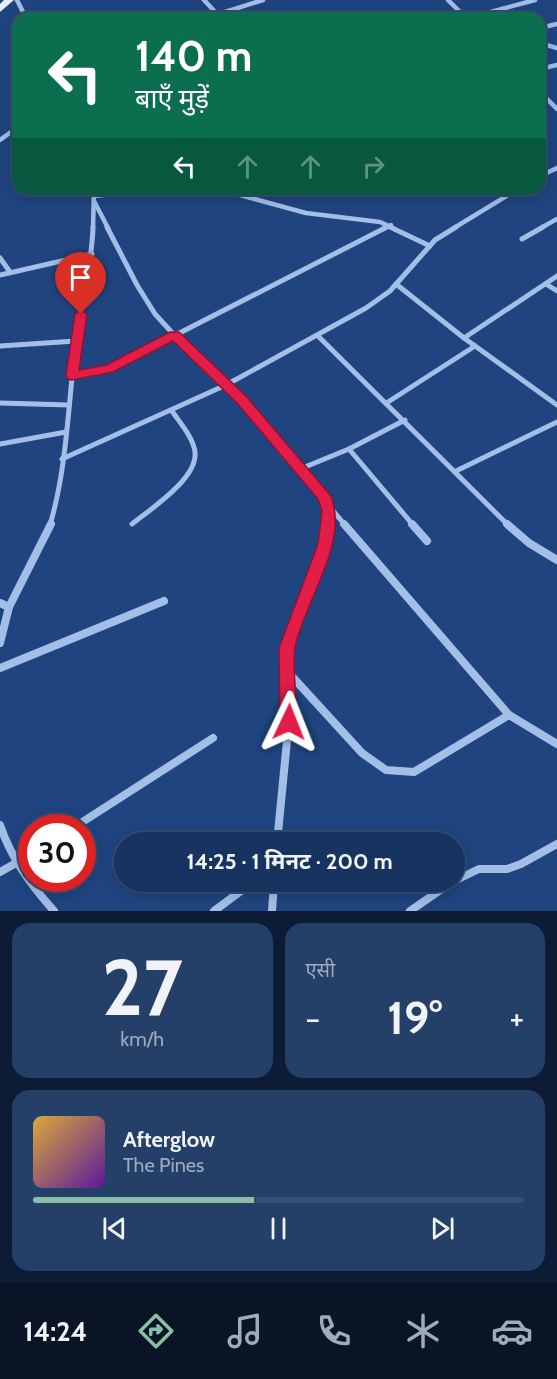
<!DOCTYPE html>
<html lang="hi">
<head>
<meta charset="utf-8">
<style>
	:root { --surface:#17335f; --page:#243f68; --text:#f1f3f6; --muted:#9eaabd; --line:#364e74; --accent:#8abfa5 }
	body { margin:0; font-family:Cabin,"Noto Sans Devanagari",sans-serif; background:var(--page); color:var(--text); height:100vh; display:flex; flex-direction:column; font-size:22px; white-space:nowrap }
	* { box-sizing:border-box; margin:0 }
	p { font-size:20px; color:var(--muted) }
	.icon { flex:none; width:33px; height:33px; fill:none; stroke:currentColor; stroke-width:2; stroke-linecap:round; stroke-linejoin:round }
	.map { position:relative; height:911px; overflow:hidden }
	.sheet { display:flex; flex-direction:column; gap:12px; padding:12px; background:#0d1c34; flex:1 }
	.sheet>* { flex:none }
	.guide { position:absolute; left:12px; top:12px; width:534px; height:183px; border-radius:18px; box-shadow:0 3px 15px #0003,0 0 0 2px var(--line); background:#0b6e4f; color:#fff; overflow:hidden }
	.speed { position:absolute; left:18px; top:814px; display:flex; gap:12px; font-size:30px; font-weight:700; text-align:center }
	.speed>* { display:grid; place-content:center; width:78px; height:78px; border-radius:50%; background:var(--surface); box-shadow:0 3px 15px #0003,0 0 0 2px var(--line); line-height:1 }
	.speed .limit { border:9px solid #d22; background:#fff; color:#111 }
	.pin { position:absolute; display:grid; place-items:center; width:51px; height:51px; color:#fff; margin:-62px -26px; border-radius:50% 50% 50% 0; rotate:-45deg; box-shadow:0 0 6px #0007 }
	.pin .icon { rotate:45deg }
	.me { position:absolute; width:66px; margin:-33px; rotate:2deg; stroke-linejoin:round; filter:drop-shadow(0 0 4px #0008) }
	.turn { display:flex; align-items:center; gap:21px; height:126px; padding:0 24px; font-size:27px }
	.turn .icon { width:78px; height:78px; stroke-width:2.5 }
	.turn b { display:block; font-size:42px; line-height:51px }
	.lanes { display:flex; align-items:center; height:57px; padding:0 24px; background:#0003; justify-content:center; gap:30px; direction:ltr }
	.lanes .off { opacity:.35 }
	.big { font-size:45px; font-weight:700; line-height:1.1 }
	.sheet .widget { flex:1; display:flex; flex-direction:column; justify-content:center; gap:9px; min-width:0; padding:0 21px; border-radius:18px; background:var(--page) }
	.sheet .dial { align-items:center; gap:0 }
	.dial b { font-size:78px; line-height:1 }
	.song { display:flex; align-items:center; gap:18px }
	.cover { width:72px; height:72px; border-radius:9px; background:linear-gradient(135deg,hsl(40 70% 55%),hsl(270 70% 35%)) }
	.played { height:6px; border-radius:3px; background:linear-gradient(90deg,var(--accent) 45%,var(--line) 45%) }
	.keys { display:flex; justify-content:space-around; direction:ltr }
	.heat { display:flex; justify-content:space-between; align-items:center; font-size:33px; direction:ltr }
	.sheet .tiles { flex:1; display:grid; gap:12px; grid-template-columns:1fr 1fr }
	.widget:last-child { grid-column:span 2 }
	.trip { position:absolute; left:114px; top:832px; width:351px; height:60px; border-radius:30px; background:var(--surface); box-shadow:0 3px 15px #0003,0 0 0 2px var(--line); font-weight:700; line-height:60px; text-align:center }
	.dock { display:flex; height:96px; justify-content:space-around; align-items:center; background:#091426; color:var(--muted) }
	.dock .icon { width:42px; height:42px }
	.dock .on { color:var(--accent) }
	.dock b { font-size:27px; color:var(--text) }
	.map>svg:first-child { display:block }
	.lines { fill:none; stroke-linecap:round; stroke-linejoin:round }
	.minor-far2 { stroke:#a3bfe8; stroke-width:4.5 }
	.minor-far1 { stroke:#a3bfe8; stroke-width:5 }
	.minor { stroke:#a3bfe8; stroke-width:8 }
	.primary { fill:#e6eefe; fill-rule:evenodd }
	.route { fill:#e11d48; stroke:#92132f; stroke-width:1.5 }
</style>
</head>
<body>
<div class="map">
<svg width="557" height="911" viewBox="0 0 557 911">
	<rect width="100%" height="100%" fill="#1f447f"/>
	<g class="lines">
		<g class="minor-far2">
			<polyline points="17,0 26,18"/>
			<polyline points="204,0 217,14"/>
			<polyline points="448,0 466,18"/>
			<polyline points="502,9 512,18"/>
			<polyline points="206,18 263,0"/>
			<polyline points="468,18 535,0"/>
			<polyline points="540,28 557,24"/>
			<polyline points="540,43 557,48"/>
			<polyline points="540,69 557,65"/>
			<polyline points="540,92 557,109"/>
			<polyline points="0,140 18,127"/>
			<polyline points="540,176 557,168"/>
			<polyline points="218,189 306,213 380,222 393,228"/>
			<polyline points="94,196 158,189"/>
			<polyline points="94,201 108,228"/>
			<polyline points="93,228 94,189"/>
			<polyline points="384,228 391,225"/>
			<polyline points="454,228 518,189"/>
			<polyline points="541,228 557,219"/>
		</g>
		<g class="minor-far1">
			<polyline points="107,227 137,285 155,314 187,349 242,399 323,496 328,513 328,525"/>
			<polyline points="390,227 430,246"/>
			<polyline points="522,239 543,227"/>
			<polyline points="0,258 10,272"/>
			<polyline points="0,275 92,254"/>
			<polyline points="396,284 464,338 557,405"/>
			<polyline points="546,284 557,291"/>
			<polyline points="318,336 508,525"/>
			<polyline points="464,338 557,276"/>
			<polyline points="0,346 76,341"/>
			<polyline points="72,375 109,369 387,227"/>
			<polyline points="388,402 475,346"/>
			<polyline points="0,403 69,405"/>
			<polyline points="0,444 66,432"/>
			<polyline points="349,449 413,525"/>
			<polyline points="62,459 226,385 366,308 390,291 435,240 456,227"/>
			<polyline points="300,469 349,449 405,420"/>
			<polyline points="456,471 557,422"/>
			<polyline points="329,506 345,525"/>
			<path d="M 132,524 C 151,509 198,478 195,452 C 193,437 180,423 172,411"/>
			<path d="M 50,525 C 68,464 68,398 77,335 C 82,299 92,264 93,227"/>
		</g>
		<g class="minor">
			<polyline points="344,524 509,715 557,744"/>
			<polyline points="412,524 427,541"/>
			<polyline points="507,524 529,543 557,560"/>
			<polyline points="0,603 9,607"/>
			<polyline points="0,643 9,607 51,524"/>
			<polyline points="0,668 164,601"/>
			<polyline points="287,671 362,753 386,770 414,772 509,715"/>
			<path d="M 0,825 C 11,858 31,885 54,911"/>
			<polyline points="73,828 213,738"/>
			<polyline points="277,843 289,720 287,648 324,551 328,524"/>
			<polyline points="0,872 32,854"/>
			<polyline points="454,881 479,869 507,869 521,864 557,844"/>
			<polyline points="214,911 253,882"/>
			<polyline points="272,911 274,882"/>
			<polyline points="410,911 452,882"/>
		</g>
		<polygon class="primary" points="4,0 14,0 0,12 0,4"/>
	</g>
	<path class="route" d="M 81,310 L 87,314 L 79,370 L 106,365 L 170,332 L 179,332 L 246,396 L 331,496 C 349,544 305,600 295,647 C 292,666 297,701 297,722 L 295,727 L 289,730 L 283,727 L 280,722 L 279,648 L 318,544 L 322,511 L 318,499 L 237,403 L 173,341 L 113,372 L 72,380 L 68,379 L 66,375 L 75,314 Z"/>
</svg>
<div class="speed"><div class="limit">30</div></div>
<div class="pin" style="left:81px;top:314px;background:#d93025"><svg class="icon" aria-label="arrive" viewBox="0 0 24 24"><path d="M6 21V4h12l-3 4 3 4H6"/></svg></div>
<svg class="me" style="left:289px;top:722px" viewBox="-20 -20 40 40"><path d="M0-17L14 15 0 8-14 15z" fill="#e11d48" stroke="#fff" stroke-width="4"/></svg>
<div class="trip">14:25 · 1 मिनट · 200 m</div>
<div class="guide">
<div class="turn"><svg class="icon" aria-label="left" viewBox="0 0 24 24"><path d="M17 20v-9H6M10 6l-5 5 5 5"/></svg><div><b>140 m</b>बाएँ मुड़ें</div></div>
<div class="lanes"><svg class="icon" aria-label="left" viewBox="0 0 24 24"><path d="M17 20v-9H6M10 6l-5 5 5 5"/></svg><svg class="icon off" aria-label="ahead" viewBox="0 0 24 24"><path d="M12 20V5M6 11l6-6 6 6"/></svg><svg class="icon off" aria-label="ahead" viewBox="0 0 24 24"><path d="M12 20V5M6 11l6-6 6 6"/></svg><svg class="icon off" aria-label="right" viewBox="0 0 24 24"><path d="M7 20v-9h11M14 6l5 5-5 5"/></svg></div>
</div>
</div>
<section class="sheet">
<div class="tiles">
<div class="widget dial"><b>27</b><p>km/h</p></div>
<div class="widget"><p>एसी</p>
<div class="heat"><a>−</a><b class="big">19°</b><a>+</a></div>
</div>
<div class="widget">
<div class="song"><i class="cover"></i><div><b>Afterglow</b><p>The Pines</p></div></div>
<div class="played"></div>
<div class="keys"><svg class="icon" aria-label="previous" viewBox="0 0 24 24"><path d="M18 5L8 12l10 7zM5 5v14"/></svg><svg class="icon" aria-label="pause" viewBox="0 0 24 24"><path d="M8 5v14M16 5v14"/></svg><svg class="icon" aria-label="next" viewBox="0 0 24 24"><path d="M6 5l10 7-10 7zM19 5v14"/></svg></div>
</div>
</div>
</section>
<nav class="dock">
<b>14:24</b>
<svg class="icon on" aria-label="directions" viewBox="0 0 24 24"><path d="M12 3l9 9-9 9-9-9zM9 14v-3h6M13 9l2 2-2 2"/></svg>
<svg class="icon" aria-label="music" viewBox="0 0 24 24"><path d="M9 18V5l10-2v13"/><circle cx="6" cy="18" r="3"/><circle cx="16" cy="16" r="3"/></svg>
<svg class="icon" aria-label="phone" viewBox="0 0 24 24"><path d="M5 4h4l2 5-3 2q2 4 5 5l2-3 5 2v4C11 20 4 13 5 4z"/></svg>
<svg class="icon" aria-label="climate" viewBox="0 0 24 24"><path d="M12 3v18M4 7l16 10M4 17L20 7"/></svg>
<svg class="icon" aria-label="car" viewBox="0 0 24 24"><path d="M5 17H2v-5l4-1 3-4h7l3 4 3 1v5h-3M9 17h6M6 11h13"/><circle cx="7" cy="17" r="2"/><circle cx="17" cy="17" r="2"/></svg>
</nav>
</body>
</html>
